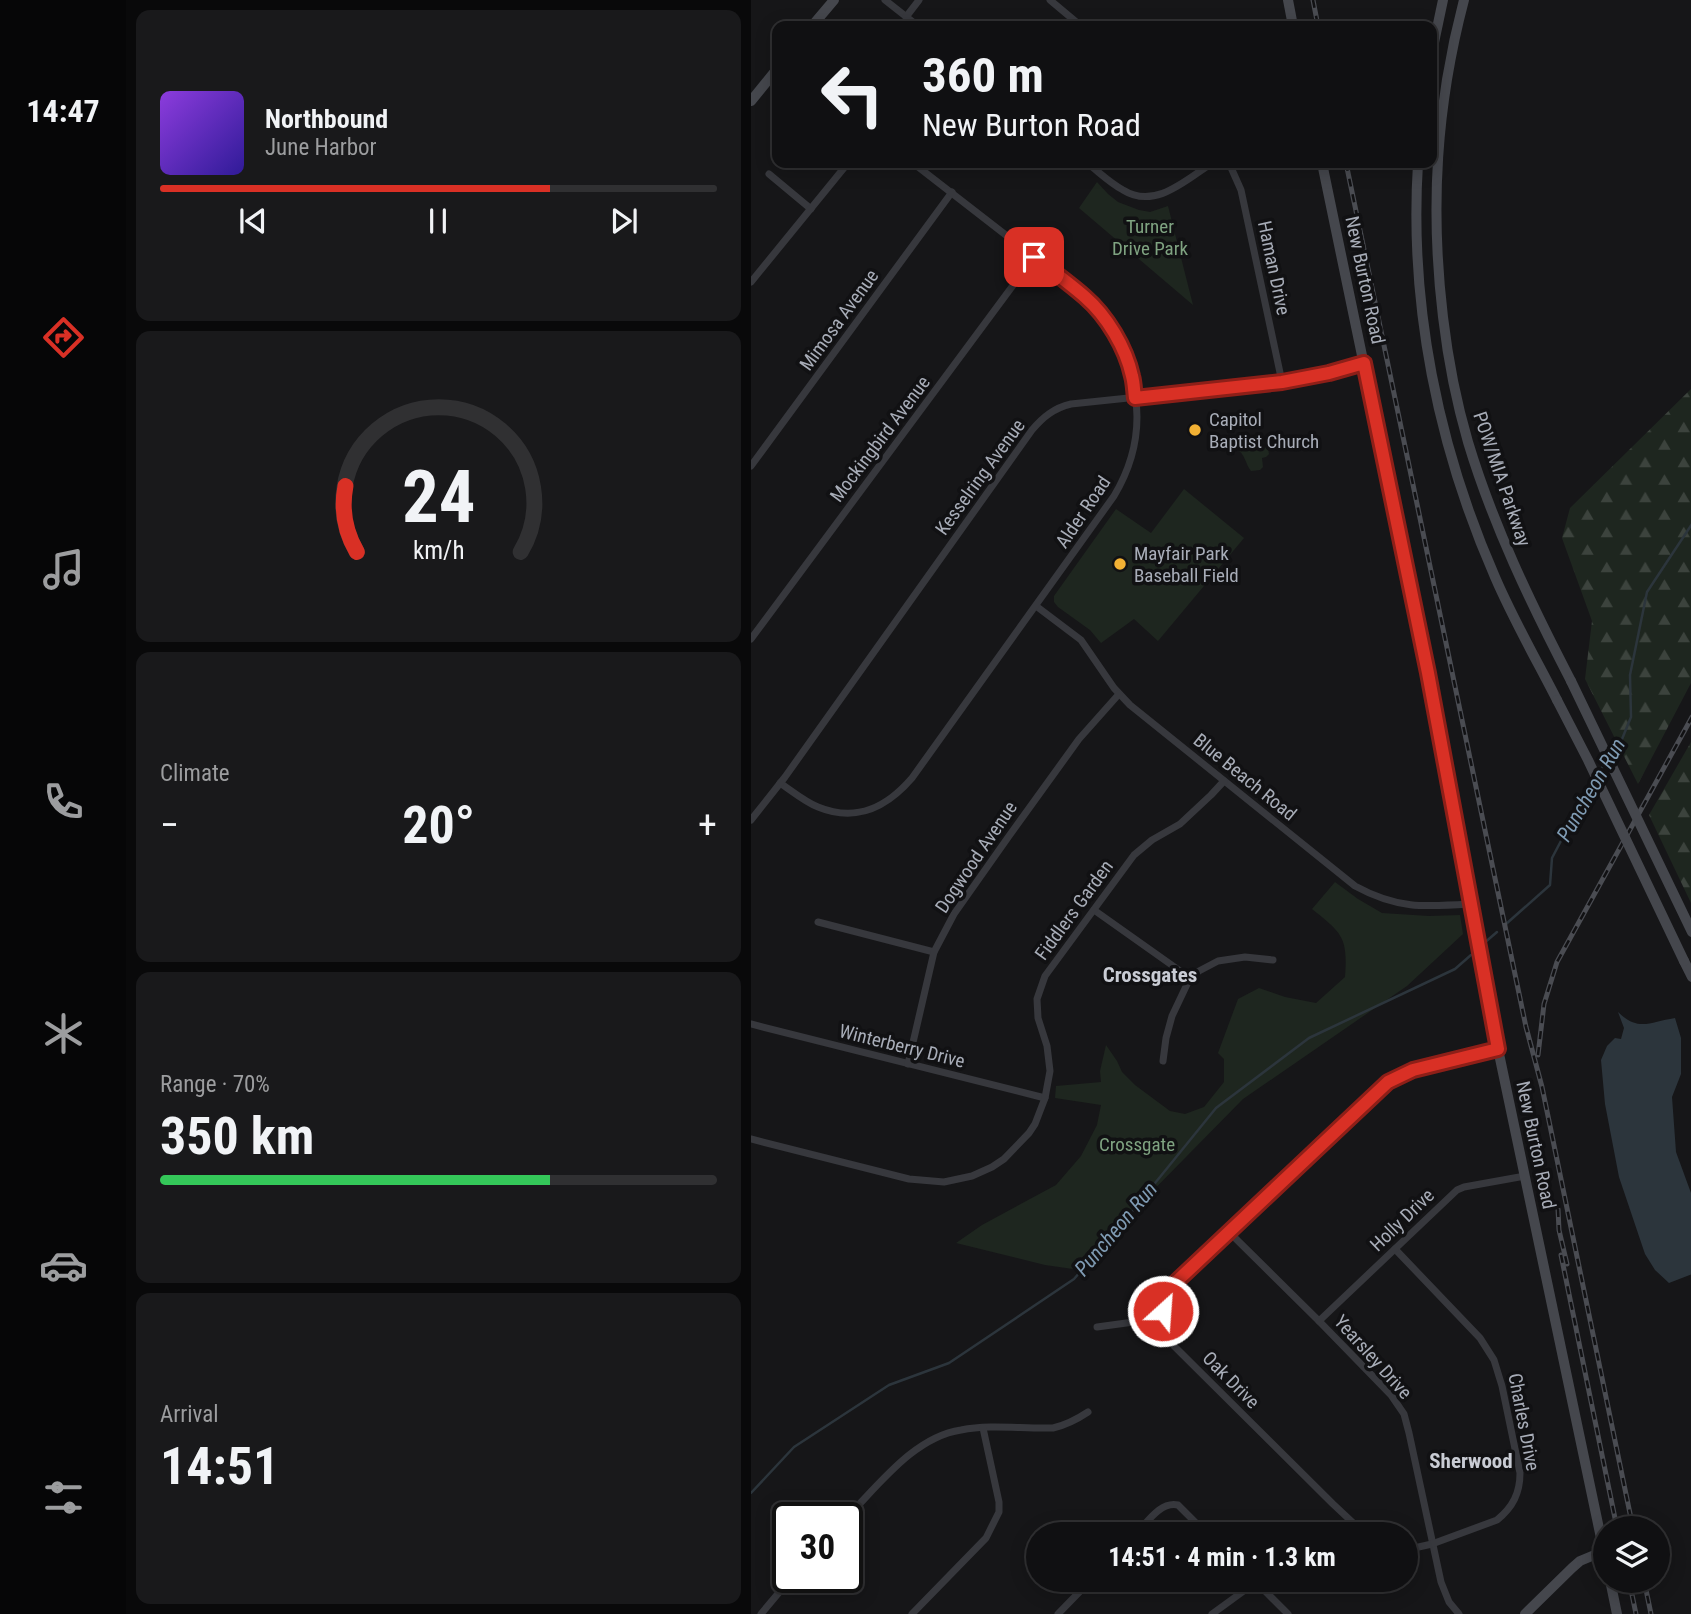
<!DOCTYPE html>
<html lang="en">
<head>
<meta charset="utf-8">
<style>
	:root { --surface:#101012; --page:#19191b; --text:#f1f3f6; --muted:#9c9d9f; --line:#303032; --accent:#d93025 }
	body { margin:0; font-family:"Roboto Condensed",sans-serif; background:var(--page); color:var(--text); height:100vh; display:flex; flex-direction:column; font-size:26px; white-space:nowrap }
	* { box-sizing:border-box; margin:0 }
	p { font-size:23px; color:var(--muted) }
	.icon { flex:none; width:38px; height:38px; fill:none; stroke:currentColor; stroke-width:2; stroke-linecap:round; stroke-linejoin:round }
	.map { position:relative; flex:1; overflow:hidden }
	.details { display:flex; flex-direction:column; gap:10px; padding:10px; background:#09090a; width:625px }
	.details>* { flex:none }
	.hud { position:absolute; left:21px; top:21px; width:665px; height:147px; border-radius:14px; box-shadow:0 4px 18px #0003,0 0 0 2px var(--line); background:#101012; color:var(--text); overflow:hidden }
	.buttons { position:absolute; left:842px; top:1516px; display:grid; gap:14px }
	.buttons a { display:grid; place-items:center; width:77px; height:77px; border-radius:50%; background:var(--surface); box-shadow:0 4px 18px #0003,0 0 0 2px var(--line); font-size:35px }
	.speed { position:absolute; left:21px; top:1502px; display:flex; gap:14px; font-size:35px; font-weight:700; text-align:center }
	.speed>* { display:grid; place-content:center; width:91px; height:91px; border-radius:50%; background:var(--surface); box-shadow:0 4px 18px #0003,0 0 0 2px var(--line); line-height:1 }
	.speed .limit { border:4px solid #111; border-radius:10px; background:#fff; color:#111 }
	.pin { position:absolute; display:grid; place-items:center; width:60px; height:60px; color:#fff; margin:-30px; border-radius:14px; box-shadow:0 4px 10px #0006 }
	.me { position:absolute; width:77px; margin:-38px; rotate:26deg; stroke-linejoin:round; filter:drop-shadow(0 0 5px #0008) }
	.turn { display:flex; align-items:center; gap:24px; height:147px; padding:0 35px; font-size:32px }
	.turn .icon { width:91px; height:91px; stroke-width:2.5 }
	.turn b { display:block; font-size:49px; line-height:60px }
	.big { font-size:52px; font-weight:700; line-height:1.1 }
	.details .widget { flex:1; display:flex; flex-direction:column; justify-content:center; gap:10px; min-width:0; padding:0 24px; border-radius:14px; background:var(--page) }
	.details .dial { align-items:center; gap:0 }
	.dial svg { height:182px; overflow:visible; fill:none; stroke:var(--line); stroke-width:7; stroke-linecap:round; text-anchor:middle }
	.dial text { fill:var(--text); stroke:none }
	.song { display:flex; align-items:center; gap:21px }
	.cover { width:84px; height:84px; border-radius:10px; background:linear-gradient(135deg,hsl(270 70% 55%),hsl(250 70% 35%)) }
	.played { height:7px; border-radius:4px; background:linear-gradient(90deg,var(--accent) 70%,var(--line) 70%) }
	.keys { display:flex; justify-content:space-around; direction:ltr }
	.heat { display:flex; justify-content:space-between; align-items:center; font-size:38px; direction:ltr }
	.charge { height:10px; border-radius:5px; background:linear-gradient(90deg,#34c759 70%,var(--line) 0) }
	.trip { position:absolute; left:275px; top:1522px; width:392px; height:70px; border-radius:35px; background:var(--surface); box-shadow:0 4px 18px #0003,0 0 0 2px var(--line); font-weight:700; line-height:70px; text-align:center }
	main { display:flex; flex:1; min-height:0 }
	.menu { display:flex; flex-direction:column; width:126px; justify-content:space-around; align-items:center; background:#060607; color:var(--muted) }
	.menu .icon { width:49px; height:49px }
	.menu .active { color:var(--accent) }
	.menu b { font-size:32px; color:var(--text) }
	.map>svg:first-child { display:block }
	.green { fill:#1e261f }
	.forest { fill:url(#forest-firs) }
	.water { fill:#2c353c }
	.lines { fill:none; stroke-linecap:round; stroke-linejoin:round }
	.stream { stroke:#2c353c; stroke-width:2.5 }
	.street { stroke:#37383d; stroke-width:7 }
	.secondary { stroke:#45474d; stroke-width:10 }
	.rail-casing { stroke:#4a4c52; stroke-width:5 }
	.rail { stroke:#111113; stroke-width:2.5; stroke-dasharray:8; stroke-linecap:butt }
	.secondary-bridge { stroke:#45474d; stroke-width:10 }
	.route-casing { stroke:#8d1f18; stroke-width:18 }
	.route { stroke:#d93025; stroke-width:12 }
	.poi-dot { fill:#f2b134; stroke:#111113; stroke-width:2.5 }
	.labels { text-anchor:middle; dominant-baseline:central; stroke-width:7; stroke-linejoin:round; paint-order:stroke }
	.park-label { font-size:19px; fill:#7fa381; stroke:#111113 }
	.street-label { font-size:19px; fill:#a8adb8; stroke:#111113 }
	.poi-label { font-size:19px; fill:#a8adb8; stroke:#111113; text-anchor:start }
	.water-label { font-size:21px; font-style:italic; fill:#7f9bb3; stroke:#111113 }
	.neighbourhood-label { font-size:21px; font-weight:bold; fill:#c9ccd4; stroke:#111113 }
</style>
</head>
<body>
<main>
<nav class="menu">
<b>14:47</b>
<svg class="icon active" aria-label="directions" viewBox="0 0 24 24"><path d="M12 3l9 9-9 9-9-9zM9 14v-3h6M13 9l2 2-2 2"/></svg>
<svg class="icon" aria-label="music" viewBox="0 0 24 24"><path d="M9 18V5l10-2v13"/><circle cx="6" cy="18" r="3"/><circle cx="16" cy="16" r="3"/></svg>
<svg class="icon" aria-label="phone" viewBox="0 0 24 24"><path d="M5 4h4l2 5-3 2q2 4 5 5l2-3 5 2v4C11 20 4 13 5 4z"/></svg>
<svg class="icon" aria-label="climate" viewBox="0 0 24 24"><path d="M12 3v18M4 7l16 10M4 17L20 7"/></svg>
<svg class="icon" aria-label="car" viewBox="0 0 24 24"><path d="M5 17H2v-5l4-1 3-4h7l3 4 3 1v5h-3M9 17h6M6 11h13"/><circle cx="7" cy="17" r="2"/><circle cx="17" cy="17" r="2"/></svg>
<svg class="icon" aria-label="filters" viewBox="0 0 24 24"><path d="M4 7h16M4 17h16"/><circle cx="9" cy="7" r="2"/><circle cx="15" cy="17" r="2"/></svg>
</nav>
<section class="details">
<div class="widget">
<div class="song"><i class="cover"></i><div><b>Northbound</b><p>June Harbor</p></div></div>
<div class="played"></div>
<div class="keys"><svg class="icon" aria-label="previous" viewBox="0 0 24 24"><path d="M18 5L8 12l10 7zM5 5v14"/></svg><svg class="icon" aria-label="pause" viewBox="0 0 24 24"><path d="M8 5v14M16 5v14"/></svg><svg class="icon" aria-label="next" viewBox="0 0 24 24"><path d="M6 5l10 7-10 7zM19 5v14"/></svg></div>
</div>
<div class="widget dial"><svg viewBox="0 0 100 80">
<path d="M14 69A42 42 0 1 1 86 69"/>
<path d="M14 69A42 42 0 0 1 9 40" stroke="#d93025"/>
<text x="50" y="56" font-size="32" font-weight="700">24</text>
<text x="50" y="72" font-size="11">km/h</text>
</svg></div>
<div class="widget"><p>Climate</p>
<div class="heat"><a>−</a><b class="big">20°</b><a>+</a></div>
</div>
<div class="widget"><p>Range · 70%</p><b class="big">350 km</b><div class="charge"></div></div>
<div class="widget"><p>Arrival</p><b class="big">14:51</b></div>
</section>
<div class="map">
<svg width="941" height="1614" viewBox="0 0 941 1614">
	<defs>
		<pattern id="forest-firs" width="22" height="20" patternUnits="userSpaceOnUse" patternTransform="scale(1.75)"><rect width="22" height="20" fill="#1e261f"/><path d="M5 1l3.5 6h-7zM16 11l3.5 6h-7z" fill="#3c433d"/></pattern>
	</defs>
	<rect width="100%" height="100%" fill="#161618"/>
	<g class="green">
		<polygon points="346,182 357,194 367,202 388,210 399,212 417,206 442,305 328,208"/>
		<path d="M 514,446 L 517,449 L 518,454 L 515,457 L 511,458 L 512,467 L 509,470 L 500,471 C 495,465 494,455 488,451 L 492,448 Z"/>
		<polygon points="433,489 493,538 407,641 383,619 350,643 339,630 307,607 303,602 303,596 365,509 400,533"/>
		<path d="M 584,882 L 607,899 L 631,913 L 678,916 L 709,915 L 712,934 L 656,986 L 492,1099 L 378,1215 L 343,1256 L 322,1269 L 294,1265 L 205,1243 L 231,1225 L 305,1185 L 330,1156 L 346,1125 L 350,1105 L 304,1098 L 305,1086 L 350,1082 L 349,1071 L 355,1045 L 366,1061 L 371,1072 L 384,1085 L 419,1111 L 434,1114 L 453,1107 L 473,1082 L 473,1059 L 467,1053 L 487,999 L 508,988 L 534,997 L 565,1003 L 594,977 C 597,937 591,933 561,909 Z"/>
	</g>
	<g class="forest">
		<polygon points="940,389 940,683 887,784 834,679 841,621 811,538 819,508"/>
		<polygon points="940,742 940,903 898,815"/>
	</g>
	<path class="water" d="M 867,1012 C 887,1032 899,1022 924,1018 L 930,1038 L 930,1074 L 921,1097 L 925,1152 L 940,1193 L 941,1274 L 918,1283 L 904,1270 L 894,1254 L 868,1177 L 854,1104 L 850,1060 L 856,1046 L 864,1038 L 870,1039 L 873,1028 Z"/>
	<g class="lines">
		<g class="stream">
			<polyline points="860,756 869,744 880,717 879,675 896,592 941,524"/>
			<polyline points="847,773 856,761"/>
			<polyline points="755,924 799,885 801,858 843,778"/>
			<polyline points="732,944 746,932"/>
			<polyline points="0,1493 43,1447 138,1385 198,1363 323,1279 370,1225 465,1108 558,1038 704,969 720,955"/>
		</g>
		<g class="street">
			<polyline points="134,0 167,26"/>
			<polyline points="299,0 330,26"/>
			<polyline points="155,17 168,0"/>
			<path d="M 336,163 C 348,172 359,183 372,190 C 404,210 435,180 461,163"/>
			<polyline points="478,163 490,190 531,382"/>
			<polyline points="18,174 60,209"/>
			<polyline points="0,282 97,163"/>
			<polyline points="0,466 201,192"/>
			<path d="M 285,606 L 330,640 L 363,688 L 379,705 L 604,886 C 646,909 673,907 719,904"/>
			<polyline points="0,639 283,257"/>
			<path d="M 29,783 C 41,791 54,802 67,807 C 106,823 136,807 161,778 L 363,496 C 404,428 387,355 336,298 L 162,163"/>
			<path d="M 0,820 L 34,777 L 281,430 C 292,417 303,408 320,404 L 531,382 L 578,373 L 613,363"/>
			<polyline points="343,910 439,978"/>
			<polyline points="67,922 183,952"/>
			<polyline points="0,1024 294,1098"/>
			<polyline points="412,1061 415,1038 421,1016 439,978 448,971 467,961 494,957 522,960"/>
			<polyline points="157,1064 183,952 203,914 258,836 328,739 368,694"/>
			<polyline points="0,1139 158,1179 193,1182 221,1176 241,1167 253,1159 278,1133 284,1124 294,1098 299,1071 296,1046 287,1018 286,999 294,976 383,855 401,840 429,824 460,795 473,781"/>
			<polyline points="478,1232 568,1321 640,1395 653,1414 658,1433 690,1582 698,1602 708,1614"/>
			<path d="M 644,1249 L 729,1338 L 743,1360 L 751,1386 L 769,1473 C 769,1493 762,1507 746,1520 L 681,1544 L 654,1550"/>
			<polyline points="568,1321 706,1190 713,1187 774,1176"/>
			<polyline points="346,1327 412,1318"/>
			<path d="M 96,1517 C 128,1485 163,1437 210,1430 C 240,1424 271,1429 302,1428 C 315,1425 325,1420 337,1412"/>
			<path d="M 384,1535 C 396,1523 409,1501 427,1505 L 457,1535"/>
			<path d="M 615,1535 L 582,1504 L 423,1346 C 408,1324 410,1302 425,1282 L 637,1082 L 662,1070 L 747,1049"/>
			<polyline points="503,1580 537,1614"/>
			<polyline points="10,1614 41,1577"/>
			<polyline points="161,1614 235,1538 248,1512 248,1502 232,1428"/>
			<polyline points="307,1614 340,1580"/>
			<polyline points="461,1614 505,1582"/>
		</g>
		<g class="secondary">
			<polyline points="537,0 542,26"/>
			<path d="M 713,0 C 685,106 679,208 692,317 C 697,359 705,401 717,442 C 742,525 780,604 820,681"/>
			<polyline points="61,26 83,0"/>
			<polyline points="681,52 692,0"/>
			<polyline points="0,101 26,69"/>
			<polyline points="571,163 677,673 719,904 747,1049 854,1557"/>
			<path d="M 667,163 C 658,305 687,447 744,577 C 762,619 785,659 806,700"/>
			<polyline points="933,961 941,977"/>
			<polyline points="859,1580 866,1614"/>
			<polyline points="774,1614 821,1568 829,1561 853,1551"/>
		</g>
		<g class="rail-casing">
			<g id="rail">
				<polyline points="562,0 567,26"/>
				<polyline points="595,163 775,1027 791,1087 882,1528"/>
				<polyline points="787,1055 793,1004 806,962 941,717"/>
				<polyline points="807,1209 808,1230 816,1264"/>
				<polyline points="810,1255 866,1528"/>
				<polyline points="878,1580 885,1614"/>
				<polyline points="893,1580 900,1614"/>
			</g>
		</g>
		<use href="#rail" class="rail"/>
		<g class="secondary-bridge">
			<polyline points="820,681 941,932"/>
			<polyline points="806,700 837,760 933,961"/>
		</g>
	</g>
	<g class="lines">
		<g class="route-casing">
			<path id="route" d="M 283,257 C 300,270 318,283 334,297 C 356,316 375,348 381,376 C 383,383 383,391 384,398 L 531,382 L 578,373 L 613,363 L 677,673 L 747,1049 L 662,1070 L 637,1082 L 425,1282 L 418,1292 L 412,1311"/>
		</g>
		<use href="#route" class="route"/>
	</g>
	<g class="poi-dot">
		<circle cx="444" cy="430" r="7"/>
		<circle cx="369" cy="564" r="7"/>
	</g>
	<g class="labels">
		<g class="park-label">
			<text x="399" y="226">Turner<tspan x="399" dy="22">Drive Park</tspan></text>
			<text x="386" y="1144">Crossgate</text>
		</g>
		<g class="street-label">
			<text transform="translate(523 268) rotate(78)">Haman Drive</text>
			<text transform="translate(614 280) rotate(78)">New Burton Road</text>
			<text transform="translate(88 320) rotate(-54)">Mimosa Avenue</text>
			<text transform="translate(129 439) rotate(-53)">Mockingbird Avenue</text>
			<text transform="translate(229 477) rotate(-54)">Kesselring Avenue</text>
			<text transform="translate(751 479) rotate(71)">POW/MIA Parkway</text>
			<text transform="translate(332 512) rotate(-56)">Alder Road</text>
			<text transform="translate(494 777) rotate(39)">Blue Beach Road</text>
			<text transform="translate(225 857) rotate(-56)">Dogwood Avenue</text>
			<text transform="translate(323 910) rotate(-54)">Fiddlers Garden</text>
			<text transform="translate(151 1046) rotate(14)">Winterberry Drive</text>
			<text transform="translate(785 1145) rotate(78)">New Burton Road</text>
			<text transform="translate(651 1220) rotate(-44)">Holly Drive</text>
			<text transform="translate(622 1357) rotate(48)">Yearsley Drive</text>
			<text transform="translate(480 1380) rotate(45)">Oak Drive</text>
			<text transform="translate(773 1422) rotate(79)">Charles Drive</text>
		</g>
		<g class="poi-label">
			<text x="458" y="419">Capitol<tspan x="458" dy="22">Baptist Church</tspan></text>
			<text x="383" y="553">Mayfair Park<tspan x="383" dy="22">Baseball Field</tspan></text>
		</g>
		<g class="water-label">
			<text transform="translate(840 790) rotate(-60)">Puncheon Run</text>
			<text transform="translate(365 1229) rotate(-50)">Puncheon Run</text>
		</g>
		<g class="neighbourhood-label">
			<text x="399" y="975">Crossgates</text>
			<text x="720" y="1461">Sherwood</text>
		</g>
	</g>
</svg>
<div class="buttons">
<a><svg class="icon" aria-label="layers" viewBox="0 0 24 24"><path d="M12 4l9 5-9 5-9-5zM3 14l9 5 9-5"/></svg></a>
</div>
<div class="speed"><div class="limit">30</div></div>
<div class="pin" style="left:283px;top:257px;background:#d93025"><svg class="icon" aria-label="arrive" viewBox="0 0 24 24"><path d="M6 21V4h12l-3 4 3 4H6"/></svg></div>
<svg class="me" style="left:412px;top:1311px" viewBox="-20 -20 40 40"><circle r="17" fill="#d93025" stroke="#fff" stroke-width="3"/><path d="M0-11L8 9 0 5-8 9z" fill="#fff"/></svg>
<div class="trip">14:51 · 4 min · 1.3 km</div>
<div class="hud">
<div class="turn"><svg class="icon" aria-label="left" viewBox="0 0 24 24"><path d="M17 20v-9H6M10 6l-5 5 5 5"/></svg><div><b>360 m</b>New Burton Road</div></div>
</div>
</div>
</main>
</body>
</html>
